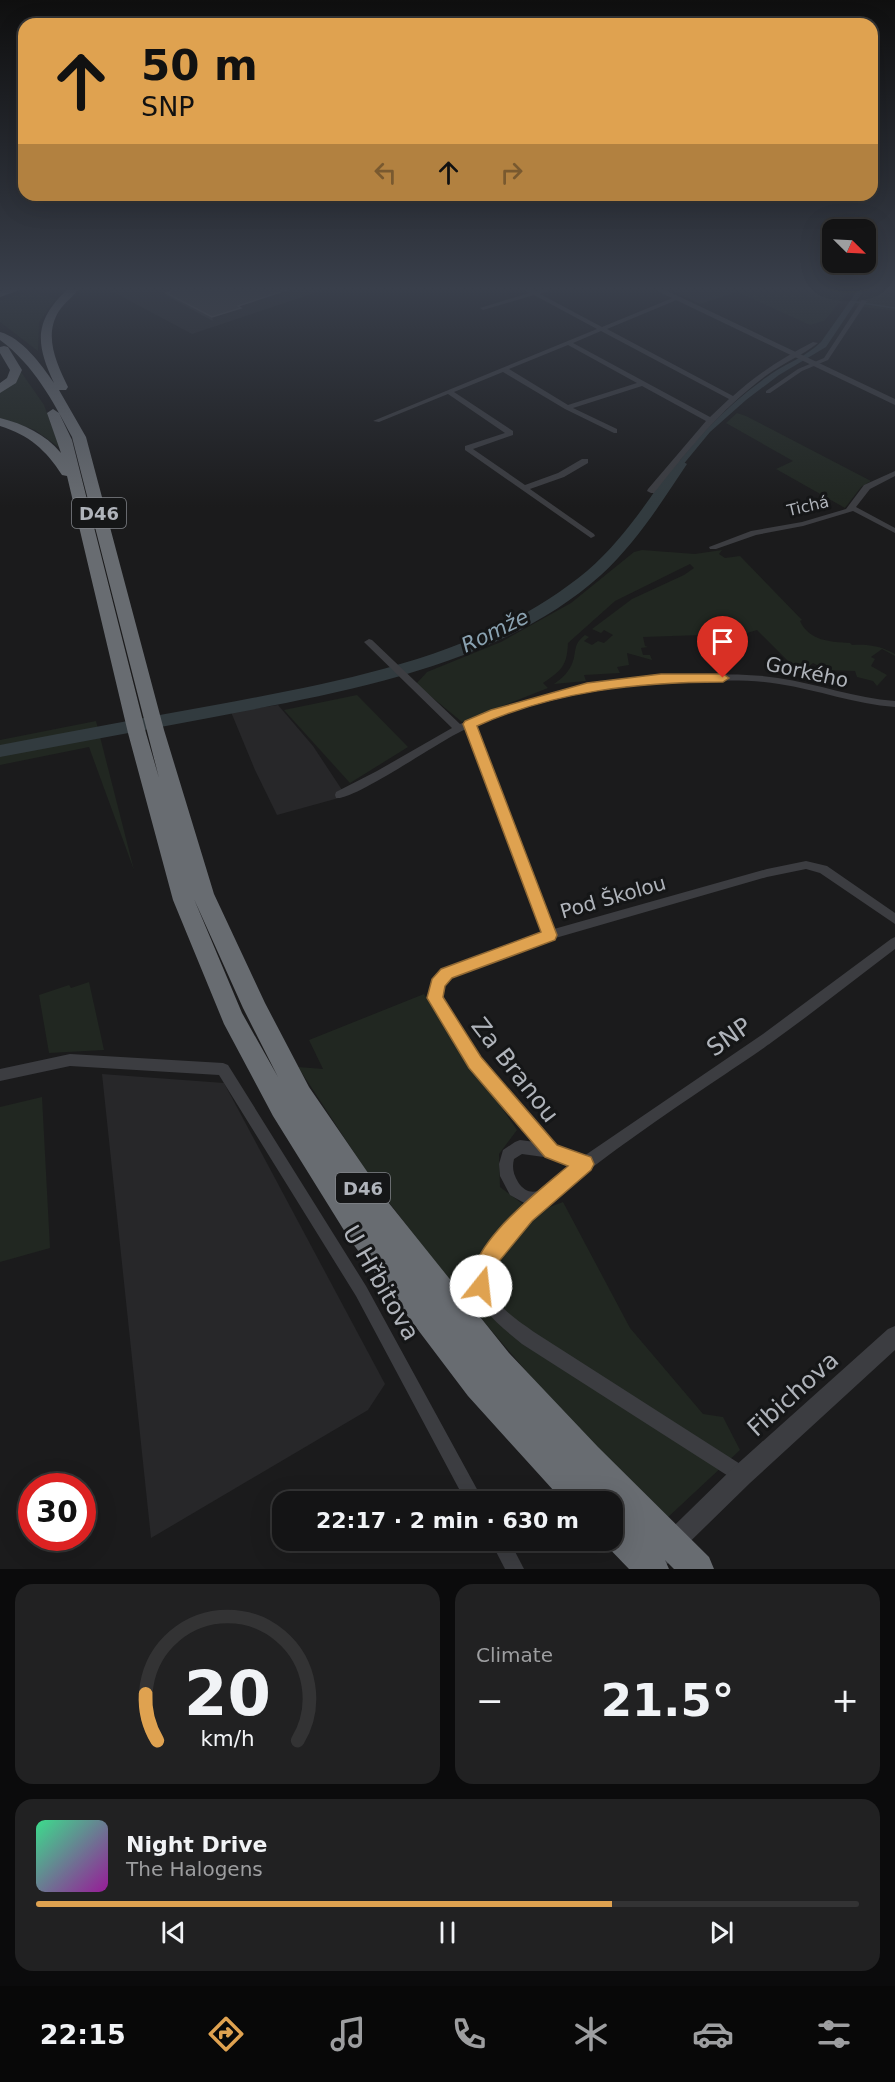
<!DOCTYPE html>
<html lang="en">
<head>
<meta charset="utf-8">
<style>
	:root { --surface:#141415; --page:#212122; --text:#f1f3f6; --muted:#9d9ea0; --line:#333334; --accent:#dfa250 }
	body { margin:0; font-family:"DejaVu Sans",sans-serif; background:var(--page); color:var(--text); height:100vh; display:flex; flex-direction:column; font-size:22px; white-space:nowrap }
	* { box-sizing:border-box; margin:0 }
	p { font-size:20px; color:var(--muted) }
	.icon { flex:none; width:33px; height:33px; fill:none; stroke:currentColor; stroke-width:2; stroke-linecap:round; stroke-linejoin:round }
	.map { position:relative; height:1569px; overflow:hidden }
	.sheet { display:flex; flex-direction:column; gap:15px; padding:15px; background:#0b0b0c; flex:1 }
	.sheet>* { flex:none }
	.banner { position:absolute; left:18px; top:18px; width:860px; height:183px; border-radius:18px; box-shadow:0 6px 24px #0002,0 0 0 2px var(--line); background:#dfa250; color:#111; overflow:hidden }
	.needle { width:39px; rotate:114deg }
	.buttons { position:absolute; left:822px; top:219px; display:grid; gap:12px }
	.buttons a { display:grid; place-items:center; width:54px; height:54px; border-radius:12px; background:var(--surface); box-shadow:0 6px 24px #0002,0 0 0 2px var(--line); font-size:30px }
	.speed { position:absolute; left:18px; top:1473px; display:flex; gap:12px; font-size:30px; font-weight:700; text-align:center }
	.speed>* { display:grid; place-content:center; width:78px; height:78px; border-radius:50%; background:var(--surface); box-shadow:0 6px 24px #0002,0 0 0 2px var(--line); line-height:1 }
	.speed .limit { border:9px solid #d22; background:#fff; color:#111 }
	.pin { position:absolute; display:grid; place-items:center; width:51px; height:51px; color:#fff; margin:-62px -26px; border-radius:50% 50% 50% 0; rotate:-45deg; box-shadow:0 0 6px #0007 }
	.pin .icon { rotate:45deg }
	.me { position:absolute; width:66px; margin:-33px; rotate:16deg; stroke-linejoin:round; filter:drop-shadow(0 0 4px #0008) }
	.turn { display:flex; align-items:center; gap:21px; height:126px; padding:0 24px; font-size:27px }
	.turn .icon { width:78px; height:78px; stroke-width:2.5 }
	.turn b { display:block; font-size:42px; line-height:51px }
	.lanes { display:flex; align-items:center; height:57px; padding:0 24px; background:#0003; justify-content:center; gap:30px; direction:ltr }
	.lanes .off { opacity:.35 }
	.big { font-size:45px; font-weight:700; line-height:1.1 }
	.sheet .widget { flex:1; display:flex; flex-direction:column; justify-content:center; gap:9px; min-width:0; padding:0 21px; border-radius:18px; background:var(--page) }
	.sheet .dial { align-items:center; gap:0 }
	.dial svg { height:156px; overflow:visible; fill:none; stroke:var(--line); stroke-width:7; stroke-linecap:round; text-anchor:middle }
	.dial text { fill:var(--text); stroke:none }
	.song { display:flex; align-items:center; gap:18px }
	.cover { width:72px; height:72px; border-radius:9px; background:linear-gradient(135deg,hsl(150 70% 55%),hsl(300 70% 35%)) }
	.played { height:6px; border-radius:3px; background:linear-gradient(90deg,var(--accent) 70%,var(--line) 70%) }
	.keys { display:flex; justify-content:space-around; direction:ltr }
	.heat { display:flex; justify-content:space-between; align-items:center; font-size:33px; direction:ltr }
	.sheet .tiles { flex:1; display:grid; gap:15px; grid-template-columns:1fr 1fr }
	.widget:last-child { grid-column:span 2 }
	.trip { position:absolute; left:272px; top:1491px; width:351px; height:60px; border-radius:18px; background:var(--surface); box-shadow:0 6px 24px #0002,0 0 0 2px var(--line); font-weight:700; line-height:60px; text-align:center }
	.menu { display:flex; height:96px; justify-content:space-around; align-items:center; background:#080808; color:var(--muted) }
	.menu .icon { width:42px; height:42px }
	.menu .selected { color:var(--accent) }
	.menu b { font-size:27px; color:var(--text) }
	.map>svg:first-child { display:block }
	.built { fill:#272729 }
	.green { fill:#212721 }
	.water { fill:#323b3f }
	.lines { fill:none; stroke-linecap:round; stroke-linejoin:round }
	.stream { stroke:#323b3f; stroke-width:1.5 }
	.river { fill:#323b3f; fill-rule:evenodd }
	.minor { fill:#3c3d41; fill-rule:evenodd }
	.tertiary { fill:#3c3d41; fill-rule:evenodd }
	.motorway { fill:#686c71; fill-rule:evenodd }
	.wall { fill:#37373a }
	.shaded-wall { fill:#262628 }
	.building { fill:#444547; stroke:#555659; stroke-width:1.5 }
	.route { fill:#dfa250; stroke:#916934; stroke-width:1.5 }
	.labels { text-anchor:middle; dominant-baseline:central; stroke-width:6; stroke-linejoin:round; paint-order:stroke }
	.far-street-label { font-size:16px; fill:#afb3ba; stroke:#151617 }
	.shield { fill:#151617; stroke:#818489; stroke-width:1.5 }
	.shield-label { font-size:18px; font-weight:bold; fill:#afb3ba }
	.street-label { font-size:20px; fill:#afb3ba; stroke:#151617 }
	.water-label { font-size:21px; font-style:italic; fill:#8aa2b1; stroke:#151617 }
	.near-street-label { font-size:24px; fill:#afb3ba; stroke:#151617 }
</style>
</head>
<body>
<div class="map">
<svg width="895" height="1569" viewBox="0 0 895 1569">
	<rect width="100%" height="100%" fill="#1b1b1c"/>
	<g class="built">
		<polygon points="104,287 332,287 192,334"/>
		<polygon points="665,287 726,287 736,292 700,304"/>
		<polygon points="278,705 313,746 346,796 277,815 255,770 231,712"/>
		<polygon points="102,1074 224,1083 385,1384 368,1410 151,1538"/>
	</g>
	<g class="green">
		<polygon points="726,287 833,287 848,293 824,321 810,325"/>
		<polygon points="866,287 872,287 869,299 875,289 895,297 895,311 855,306"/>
		<polygon points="37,293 56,299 39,322 38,351 0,322 0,301 19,294"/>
		<polygon points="21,372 44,405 60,448 35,430 0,418 0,392"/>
		<polygon points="737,413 746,416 871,481 861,487 845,508 776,469 793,461 726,423"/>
		<path d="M 642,550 L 695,554 L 722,550 L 719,554 L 725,558 L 740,556 L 802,620 L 800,621 C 809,641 831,642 850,643 L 852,645 C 868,644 881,646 895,654 L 895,656 L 882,649 L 871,657 L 875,659 L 871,666 L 887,675 L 877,686 L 873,681 L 857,677 L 855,671 L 826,670 L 813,663 L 802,672 L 799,672 L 757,630 L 730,638 L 733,641 L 719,645 L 717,642 L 711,644 L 702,635 L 643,637 L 645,646 L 648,647 L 641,648 L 643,655 L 650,655 L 652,660 L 627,653 L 629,665 L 617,667 L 620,673 L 584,675 L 586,681 L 554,684 C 561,679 567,674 571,666 C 578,652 571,646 585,635 L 589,637 L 584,641 L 592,645 L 598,641 L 604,643 L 613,635 L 604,630 L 601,633 L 592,629 L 632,599 L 684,575 L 694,568 L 690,564 L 615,601 L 568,643 C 567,666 562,670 543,683 L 548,688 L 462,722 L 416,684 L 427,672 L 501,642 L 571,603 L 634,552 Z"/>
		<polygon points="357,695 408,747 350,783 284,710"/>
		<polygon points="96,721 134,870 89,747 0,765 0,740"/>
		<polygon points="89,982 104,1050 49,1053 39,995 69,985 71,988"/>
		<polygon points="424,994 517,1130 499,1154 500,1187 524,1205 484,1256 487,1273 534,1213 563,1202 630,1328 703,1414 723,1417 740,1450 666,1519 544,1392 456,1289 374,1183 298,1067 323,1069 309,1040"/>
		<polygon points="42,1097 50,1248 0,1262 0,1107"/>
	</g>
	<path class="water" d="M 860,287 L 866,287 L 826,347 L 779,375 L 746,400 L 710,432 L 682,466 L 669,487 L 661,485 C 692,442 727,404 771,374 C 787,363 807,356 821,342 Z"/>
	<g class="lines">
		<polyline class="stream" points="855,302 895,308"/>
		<path class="river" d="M 680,460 L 687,464 C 661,503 636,543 601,575 C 500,666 343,692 214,717 C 143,730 71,744 0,757 L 0,745 C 72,731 143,718 215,705 C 343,681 483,657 587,571 C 623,540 649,500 675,461 Z"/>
		<g class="minor">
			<path d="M 520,287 L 528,287 L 535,291 L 549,287 L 559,287 L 540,294 L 602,327 L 675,297 L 679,297 L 679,299 L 607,329 L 733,396 C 757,374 784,357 813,342 L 818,343 C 803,355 783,363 767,375 C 722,408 688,450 654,493 L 651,493 L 647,491 L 648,489 L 706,421 L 642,386 L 573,408 L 617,429 L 617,433 L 614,433 L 565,409 L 503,372 L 454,392 L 513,431 L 513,435 L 473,449 L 525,485 L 558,473 L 582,459 L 588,459 L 588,463 L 564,477 L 530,489 L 594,534 L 595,536 L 591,538 L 465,450 L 465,446 L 505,433 L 448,394 L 379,422 L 373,421 L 597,329 L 534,295 L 483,310 L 480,308 L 529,293 ZM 601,331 L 729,399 L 710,417 L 573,343 ZM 568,345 L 637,383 L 568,405 L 509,369 Z"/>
			<polygon points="862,300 867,301 828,360 802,371 770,393 766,393 766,391 798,369 824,358"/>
			<polygon points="895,471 895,476 870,489 856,507 895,528 895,533 853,511 803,526 756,535 716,549 710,549 709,547 751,531 802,522 846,509 864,485"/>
			<path d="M 369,639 L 372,640 L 460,724 C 539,693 620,675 705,675 C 729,674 754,674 778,678 C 818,684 855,698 895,701 L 895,707 C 855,704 818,690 779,684 C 755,680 730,680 706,681 C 626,681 549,696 475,726 L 554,929 L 767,869 L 806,861 L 827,866 L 895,913 L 895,924 L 820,873 L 806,869 L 767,877 L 552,939 L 451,978 L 443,987 L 442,1000 L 480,1059 L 556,1146 L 584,1156 L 763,1034 L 891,939 L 895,937 L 895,949 C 854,980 814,1012 772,1042 C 719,1081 495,1218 489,1278 C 487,1302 518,1320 534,1332 L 748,1469 L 751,1475 L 748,1481 L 742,1484 L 736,1481 L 522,1344 C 509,1333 495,1323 485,1309 C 456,1270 498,1230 526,1204 L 510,1195 L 500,1176 L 499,1164 L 503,1150 L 515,1142 L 520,1140 L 535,1142 L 470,1067 L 432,1005 C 426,991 432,980 443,970 L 543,933 L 466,729 C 442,739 354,801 336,798 L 335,795 L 336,792 L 377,771 L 452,728 L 366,644 L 364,642 ZM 522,1154 L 551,1158 L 572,1165 C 558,1177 534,1207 518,1182 C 513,1174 512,1167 514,1159 Z"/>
			<polygon points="70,1054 223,1063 228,1065 366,1286 484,1502 466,1502 356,1296 219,1075 70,1066 0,1081 0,1069"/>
			<polygon points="490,1540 509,1540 524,1569 505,1569"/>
		</g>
		<g class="tertiary">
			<polygon points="649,287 659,287 895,399 895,405"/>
			<polygon points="895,1326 895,1350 750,1483 662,1569 634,1569 638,1561 734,1467 888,1329"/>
		</g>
		<g class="motorway">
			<polygon points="11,287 28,287 0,297 0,291"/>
			<path d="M 70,287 L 81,287 C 74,296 65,302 59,311 C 43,336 57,364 68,387 L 66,390 L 59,390 L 86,437 L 164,730 L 214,894 L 265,1003 L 309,1087 L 388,1202 L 509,1353 L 598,1447 L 709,1557 L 714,1569 L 674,1569 L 665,1560 L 669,1569 L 629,1569 L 601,1540 L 612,1540 L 612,1512 L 622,1516 L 612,1506 L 612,1502 L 608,1502 L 598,1491 L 602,1502 L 564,1502 L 468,1396 L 350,1240 L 273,1116 L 224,1024 L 173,900 L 128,733 L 67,476 L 62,475 C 46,450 29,435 0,426 L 0,418 C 24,424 45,434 61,453 L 47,413 L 53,409 L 59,413 L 72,440 L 146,733 L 159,778 L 72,437 C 53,401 34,365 0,340 L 0,332 C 22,338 41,364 54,383 C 34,341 35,319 70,287 ZM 194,899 L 243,1008 L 278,1077 L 242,1013 Z"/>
			<polygon points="4,346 8,347 22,370 16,383 0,393 0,383 7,378 10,370 0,353 0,347"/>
		</g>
	</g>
	<polygon class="wall" points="184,287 308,287 241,309 242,312 213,321 167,296 166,293"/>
	<polygon class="shaded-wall" points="296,287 308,287 241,309 242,312 213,321 212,317 238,306"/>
	<polygon class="building" points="184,287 296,287 238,306 241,308 212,317 166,293"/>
	<linearGradient id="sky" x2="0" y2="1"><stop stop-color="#0f0f0f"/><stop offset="0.57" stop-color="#393f4b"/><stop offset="1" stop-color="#393f4b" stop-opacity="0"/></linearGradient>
	<rect width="895" height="507" fill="url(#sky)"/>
	<path class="route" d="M 661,674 L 723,674 L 729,678 L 723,682 C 638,682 555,691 477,726 L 557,935 L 555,940 L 452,978 L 445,986 L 443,997 L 481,1057 L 557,1145 L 591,1157 L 594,1164 L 591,1170 L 532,1221 L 496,1265 L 488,1293 L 481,1296 L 474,1293 C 457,1252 541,1189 568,1166 L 545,1157 L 469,1068 L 427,998 L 432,979 L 441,969 L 541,932 L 463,724 L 465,721 L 491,710 L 587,683 Z"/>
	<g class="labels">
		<g class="far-street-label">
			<text transform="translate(808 506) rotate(-13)">Tichá</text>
		</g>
		<g class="shield">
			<rect x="72" y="498" width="54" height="30" rx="4.5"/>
			<rect x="336" y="1173" width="54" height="30" rx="4.5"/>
		</g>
		<g class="shield-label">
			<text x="99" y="513">D46</text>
			<text x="363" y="1188">D46</text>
		</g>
		<g class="street-label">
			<text transform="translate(807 672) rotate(12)">Gorkého</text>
			<text transform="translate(613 897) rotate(-16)">Pod Školou</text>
		</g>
		<g class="water-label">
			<text transform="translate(495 631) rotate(-26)">Romže</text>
		</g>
		<g class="near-street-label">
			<text transform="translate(729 1037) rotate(-35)">SNP</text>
			<text transform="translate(515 1070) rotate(52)">Za Branou</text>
			<text transform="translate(381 1283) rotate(60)">U Hřbitova</text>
			<text transform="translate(793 1394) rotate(-42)">Fibichova</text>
		</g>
	</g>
</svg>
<div class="buttons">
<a><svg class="needle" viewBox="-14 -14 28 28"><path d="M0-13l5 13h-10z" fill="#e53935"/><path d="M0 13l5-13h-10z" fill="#9d9ea0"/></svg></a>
</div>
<div class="speed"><div class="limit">30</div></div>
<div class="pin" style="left:723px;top:678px;background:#d93025"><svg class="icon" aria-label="arrive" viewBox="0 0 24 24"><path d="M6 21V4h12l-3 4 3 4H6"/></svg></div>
<svg class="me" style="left:481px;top:1286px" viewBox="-20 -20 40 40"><circle r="19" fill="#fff"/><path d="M0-13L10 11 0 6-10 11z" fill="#dfa250"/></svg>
<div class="trip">22:17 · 2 min · 630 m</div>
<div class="banner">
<div class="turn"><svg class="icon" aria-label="ahead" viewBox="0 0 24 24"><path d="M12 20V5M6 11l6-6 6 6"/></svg><div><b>50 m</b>SNP</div></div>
<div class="lanes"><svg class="icon off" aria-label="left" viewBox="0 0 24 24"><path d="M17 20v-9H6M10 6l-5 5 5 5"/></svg><svg class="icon" aria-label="ahead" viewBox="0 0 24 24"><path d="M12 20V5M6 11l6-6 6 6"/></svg><svg class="icon off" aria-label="right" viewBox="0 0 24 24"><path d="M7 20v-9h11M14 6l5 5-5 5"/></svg></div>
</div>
</div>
<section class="sheet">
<div class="tiles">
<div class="widget dial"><svg viewBox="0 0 100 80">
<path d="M14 69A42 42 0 1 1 86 69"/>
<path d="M14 69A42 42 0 0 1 8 45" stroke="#dfa250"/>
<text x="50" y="56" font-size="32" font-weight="700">20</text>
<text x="50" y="72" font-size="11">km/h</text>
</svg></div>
<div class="widget"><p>Climate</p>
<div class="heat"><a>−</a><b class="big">21.5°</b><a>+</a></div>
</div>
<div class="widget">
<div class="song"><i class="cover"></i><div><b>Night Drive</b><p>The Halogens</p></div></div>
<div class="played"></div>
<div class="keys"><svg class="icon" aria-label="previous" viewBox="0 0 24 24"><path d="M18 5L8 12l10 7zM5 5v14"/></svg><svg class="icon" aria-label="pause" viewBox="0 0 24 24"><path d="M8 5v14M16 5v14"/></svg><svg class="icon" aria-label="next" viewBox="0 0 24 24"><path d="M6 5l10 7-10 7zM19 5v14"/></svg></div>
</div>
</div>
</section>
<nav class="menu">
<b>22:15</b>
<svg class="icon selected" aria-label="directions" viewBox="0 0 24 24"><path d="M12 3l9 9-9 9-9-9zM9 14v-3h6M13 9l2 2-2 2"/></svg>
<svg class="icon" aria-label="music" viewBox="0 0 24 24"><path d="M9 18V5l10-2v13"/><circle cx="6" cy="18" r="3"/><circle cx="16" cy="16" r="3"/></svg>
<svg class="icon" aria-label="phone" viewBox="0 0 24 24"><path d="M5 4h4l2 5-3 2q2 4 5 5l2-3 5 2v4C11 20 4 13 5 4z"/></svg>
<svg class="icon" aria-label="climate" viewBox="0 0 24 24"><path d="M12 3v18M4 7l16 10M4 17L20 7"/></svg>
<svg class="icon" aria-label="car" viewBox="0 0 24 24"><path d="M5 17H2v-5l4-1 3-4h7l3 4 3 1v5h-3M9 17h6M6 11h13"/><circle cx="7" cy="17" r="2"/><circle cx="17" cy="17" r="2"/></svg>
<svg class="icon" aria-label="filters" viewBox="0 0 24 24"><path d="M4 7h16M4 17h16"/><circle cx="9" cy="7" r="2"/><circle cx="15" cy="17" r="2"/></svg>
</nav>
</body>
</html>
